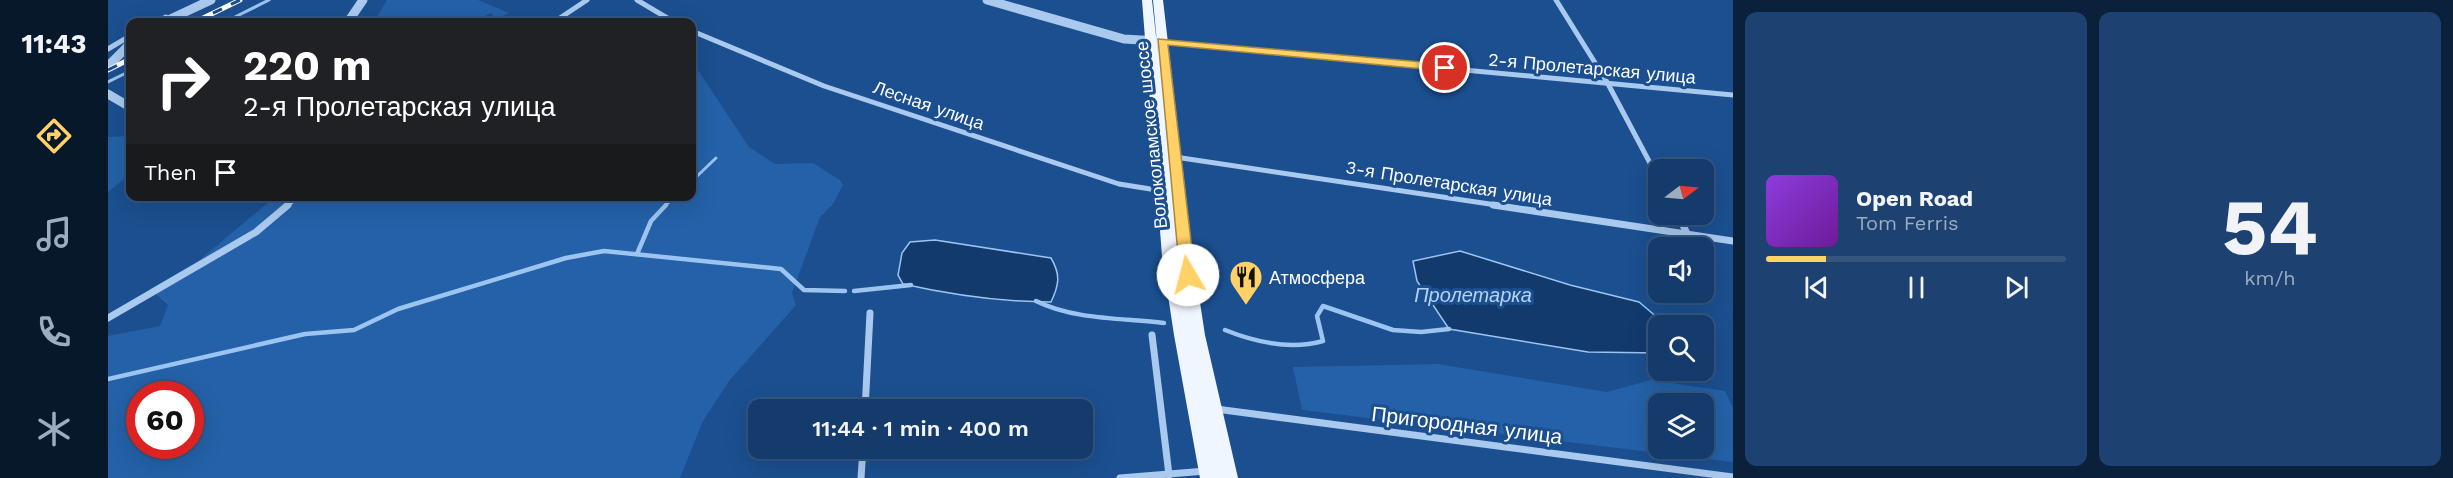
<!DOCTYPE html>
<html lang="en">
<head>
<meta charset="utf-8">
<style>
	:root { --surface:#143b6b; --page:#1d4271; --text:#f1f3f6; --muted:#9dadc1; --line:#33557e; --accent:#ffd166 }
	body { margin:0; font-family:"Work Sans",sans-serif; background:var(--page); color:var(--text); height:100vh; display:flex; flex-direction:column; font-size:22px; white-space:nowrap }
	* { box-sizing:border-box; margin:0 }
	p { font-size:20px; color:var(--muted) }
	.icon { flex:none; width:33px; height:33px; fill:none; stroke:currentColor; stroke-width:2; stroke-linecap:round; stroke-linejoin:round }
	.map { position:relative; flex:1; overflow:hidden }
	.side { display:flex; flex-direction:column; gap:12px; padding:12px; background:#0b203b; width:720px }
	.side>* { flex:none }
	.banner { position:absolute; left:18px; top:18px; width:570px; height:183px; border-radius:12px; box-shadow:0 6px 24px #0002,0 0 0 2px var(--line); background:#202124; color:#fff; overflow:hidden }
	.needle { width:39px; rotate:74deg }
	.controls { position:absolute; left:1540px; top:159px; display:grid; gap:12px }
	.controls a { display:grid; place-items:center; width:66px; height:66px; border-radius:12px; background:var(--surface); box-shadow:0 6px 24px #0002,0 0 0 2px var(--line); font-size:30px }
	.speed { position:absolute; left:18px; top:381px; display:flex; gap:12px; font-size:30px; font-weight:700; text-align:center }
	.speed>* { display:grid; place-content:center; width:78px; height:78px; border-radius:50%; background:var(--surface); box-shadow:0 6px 24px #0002,0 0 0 2px var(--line); line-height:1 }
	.speed .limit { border:9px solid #d22; background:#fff; color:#111 }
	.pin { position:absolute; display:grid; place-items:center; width:51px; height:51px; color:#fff; margin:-26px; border:3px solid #fff; border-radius:50%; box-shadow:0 2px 6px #0007 }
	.me { position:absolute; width:66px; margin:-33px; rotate:352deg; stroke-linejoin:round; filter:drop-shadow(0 0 4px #0008) }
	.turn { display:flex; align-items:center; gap:21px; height:126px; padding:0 18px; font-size:27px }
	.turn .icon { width:78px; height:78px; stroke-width:2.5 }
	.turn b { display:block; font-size:42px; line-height:51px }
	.then { display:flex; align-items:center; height:57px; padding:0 18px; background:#0003; gap:12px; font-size:22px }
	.side .tile { flex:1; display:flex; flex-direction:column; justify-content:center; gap:9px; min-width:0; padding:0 21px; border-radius:12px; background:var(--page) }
	.side .dial { align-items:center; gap:0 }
	.dial b { font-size:78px; line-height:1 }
	.song { display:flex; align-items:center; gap:18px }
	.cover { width:72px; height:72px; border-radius:9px; background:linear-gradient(135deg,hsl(270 70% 55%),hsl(280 70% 35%)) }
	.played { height:6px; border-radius:3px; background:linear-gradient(90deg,var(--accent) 20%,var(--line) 20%) }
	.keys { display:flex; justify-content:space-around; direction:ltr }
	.side .tiles { flex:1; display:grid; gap:12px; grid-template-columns:repeat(2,1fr) }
	.trip { position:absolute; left:640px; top:399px; width:345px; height:60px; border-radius:12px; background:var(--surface); box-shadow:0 6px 24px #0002,0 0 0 2px var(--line); font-weight:600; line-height:60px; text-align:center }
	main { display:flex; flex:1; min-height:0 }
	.tab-bar { display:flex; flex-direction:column; width:108px; justify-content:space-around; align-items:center; background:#08182b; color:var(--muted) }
	.tab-bar .icon { width:42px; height:42px }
	.tab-bar .on { color:var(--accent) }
	.tab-bar b { font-size:27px; color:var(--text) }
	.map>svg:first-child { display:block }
	.green { fill:#2461a8; fill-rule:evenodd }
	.water { fill:#123a6d; stroke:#9cc4f0; stroke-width:1.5 }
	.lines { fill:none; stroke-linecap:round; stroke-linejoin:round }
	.stream-far1 { stroke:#9cc4f0; stroke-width:3 }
	.stream { stroke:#9cc4f0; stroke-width:4.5 }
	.minor-far1 { stroke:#a9c9ee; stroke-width:5 }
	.minor { stroke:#a9c9ee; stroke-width:7 }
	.tertiary { stroke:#a9c9ee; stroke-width:9 }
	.primary { fill:#f0f6ff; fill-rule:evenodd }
	.rail-casing { stroke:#fff; stroke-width:5 }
	.rail { stroke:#1b4f8f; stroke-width:3; stroke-dasharray:10; stroke-linecap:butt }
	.route { fill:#ffd166; stroke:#a68842; stroke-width:1.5 }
	.labels { text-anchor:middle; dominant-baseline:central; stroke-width:6; stroke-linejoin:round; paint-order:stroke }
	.street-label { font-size:18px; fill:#fff; stroke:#1b4f8f }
	.poi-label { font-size:18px; fill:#fff; stroke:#1b4f8f; text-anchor:start }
	.water-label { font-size:20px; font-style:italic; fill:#b5d3f5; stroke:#1b4f8f }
	.near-street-label { font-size:21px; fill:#fff; stroke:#1b4f8f }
</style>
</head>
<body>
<main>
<nav class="tab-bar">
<b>11:43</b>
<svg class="icon on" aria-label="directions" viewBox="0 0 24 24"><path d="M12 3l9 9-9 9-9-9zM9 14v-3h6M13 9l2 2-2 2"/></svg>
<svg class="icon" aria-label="music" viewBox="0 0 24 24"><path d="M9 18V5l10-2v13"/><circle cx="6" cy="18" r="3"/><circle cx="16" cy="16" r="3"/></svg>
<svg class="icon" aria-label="phone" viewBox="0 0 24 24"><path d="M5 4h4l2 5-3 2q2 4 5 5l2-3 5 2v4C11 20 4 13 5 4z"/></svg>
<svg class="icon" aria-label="climate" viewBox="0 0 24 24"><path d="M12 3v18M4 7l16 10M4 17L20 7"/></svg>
</nav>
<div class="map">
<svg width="1625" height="478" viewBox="0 0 1625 478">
	<rect width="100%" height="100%" fill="#1b4f8f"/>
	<g class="green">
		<polygon points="279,0 370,0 401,13 383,22 375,22 386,17 384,13 362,22 266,22"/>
		<path d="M 584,61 L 641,147 L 667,164 L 705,163 L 732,180 L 735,185 L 725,204 L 712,217 L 684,293 L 688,305 L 621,381 L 595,421 L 572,478 L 0,478 L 0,336 L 52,326 L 60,305 L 42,289 L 90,261 L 167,197 L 584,196 ZM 32,394 L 82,394 L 82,446 L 32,446 Z"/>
		<polygon points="22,136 22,174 0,192 0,137"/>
		<path d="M 1330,364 L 1499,392 L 1543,380 L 1617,391 L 1625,408 L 1625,462 L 1194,410 L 1185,367 ZM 1551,404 L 1596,404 L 1596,448 L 1551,448 Z"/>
	</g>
	<g class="water">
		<path d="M 827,240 L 943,258 C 953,275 951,285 943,302 C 892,302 844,295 795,284 L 790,275 L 794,253 L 802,242 Z"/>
		<polygon points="1352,251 1462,285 1531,302 1558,325 1551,326 1551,353 1480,352 1341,329 1309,281 1305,261"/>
	</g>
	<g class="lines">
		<g class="stream-far1">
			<polyline points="117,22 161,0"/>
			<polyline points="0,82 22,71"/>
			<polyline points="584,181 608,158"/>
			<polyline points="557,206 567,196"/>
		</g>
		<g class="stream">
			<polyline points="529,254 543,221 558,205"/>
			<polyline points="746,291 803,285"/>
			<path d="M 928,301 C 966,320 1015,318 1056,323"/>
			<path d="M 1117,330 C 1147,342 1183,350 1215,341 L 1209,316 L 1215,306 L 1285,330 L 1313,332 L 1341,329"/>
			<polyline points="0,379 197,334 246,330 290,309 458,258 496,251 673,269 696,290 737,291"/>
		</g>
		<g class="minor-far1">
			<polyline points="529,0 566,22"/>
			<polyline points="1448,0 1499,82 1551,180"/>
			<polyline points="47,22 58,17"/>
			<polyline points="446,22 479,0"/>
			<polyline points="584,31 716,86 1011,184 1055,191"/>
			<polyline points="1054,42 1625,95"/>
			<polyline points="0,49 22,36"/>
			<polyline points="1067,157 1395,206"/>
			<polyline points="178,206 190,196"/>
		</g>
		<g class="minor">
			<polyline points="1385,205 1625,241"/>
			<polyline points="1569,214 1580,235"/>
			<polyline points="0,318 148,232 180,205"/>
			<polyline points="1044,335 1061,475"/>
			<polyline points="1108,409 1625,477"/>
			<polyline points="757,410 762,313"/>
			<polyline points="753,478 755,448"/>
			<polyline points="1012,478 1098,471"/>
		</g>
		<g class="tertiary">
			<polyline points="879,0 1016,39 1050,41"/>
			<polyline points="56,22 103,0"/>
			<polyline points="240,22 255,0"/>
			<polyline points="0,66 22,44"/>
			<polyline points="0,94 22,107"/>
		</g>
		<polygon class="primary" points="1034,0 1044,0 1050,54 1045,0 1055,0 1085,257 1097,335 1130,478 1092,478 1066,335 1054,256"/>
		<g class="rail-casing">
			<g id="rail">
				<polyline points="87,22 132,0"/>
				<polyline points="0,70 22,59"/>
			</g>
		</g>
		<use href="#rail" class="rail"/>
	</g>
	<polygon class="route" points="1050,39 1337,64 1343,68 1337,71 1060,45 1087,275 1080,280 1072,275"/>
	<defs>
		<g id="restaurant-pin" transform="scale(1.725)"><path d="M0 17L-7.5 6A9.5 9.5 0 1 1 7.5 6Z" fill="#ffd166" stroke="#1b4f8f"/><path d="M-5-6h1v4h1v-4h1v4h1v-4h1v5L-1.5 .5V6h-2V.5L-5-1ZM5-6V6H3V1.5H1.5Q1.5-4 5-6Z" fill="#111"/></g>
	</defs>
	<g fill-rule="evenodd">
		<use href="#restaurant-pin" x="1138" y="277"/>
	</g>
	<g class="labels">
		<g class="street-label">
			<text transform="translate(1484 68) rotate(5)">2-я Пролетарская улица</text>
			<text transform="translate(821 105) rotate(19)">Лесная улица</text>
			<text transform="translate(1043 135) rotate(-96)">Волоколамское шоссе</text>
			<text transform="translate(1341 183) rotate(9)">3-я Пролетарская улица</text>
		</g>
		<g class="poi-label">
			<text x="1161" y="277">Атмосфера</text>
		</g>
		<g class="water-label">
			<text x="1365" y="295">Пролетарка</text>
		</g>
		<g class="near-street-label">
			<text transform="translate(1359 425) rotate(7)">Пригородная улица</text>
		</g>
	</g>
</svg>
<div class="controls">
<a><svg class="needle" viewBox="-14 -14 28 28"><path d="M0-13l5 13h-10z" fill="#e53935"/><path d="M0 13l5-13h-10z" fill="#9dadc1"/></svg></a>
<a><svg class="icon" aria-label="sound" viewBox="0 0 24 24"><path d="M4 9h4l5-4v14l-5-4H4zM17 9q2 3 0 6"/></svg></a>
<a><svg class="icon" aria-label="search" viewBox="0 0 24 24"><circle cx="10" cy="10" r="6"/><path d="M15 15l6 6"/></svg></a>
<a><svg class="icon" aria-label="layers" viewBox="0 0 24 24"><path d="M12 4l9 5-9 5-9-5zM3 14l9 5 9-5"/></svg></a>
</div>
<div class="speed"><div class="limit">60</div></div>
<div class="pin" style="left:1337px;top:68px;background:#d93025"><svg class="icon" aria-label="arrive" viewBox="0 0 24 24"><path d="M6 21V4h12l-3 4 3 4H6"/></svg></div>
<svg class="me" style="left:1080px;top:275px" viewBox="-20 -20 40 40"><circle r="19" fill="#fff"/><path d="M0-13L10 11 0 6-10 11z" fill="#ffd166"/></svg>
<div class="trip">11:44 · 1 min · 400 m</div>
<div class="banner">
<div class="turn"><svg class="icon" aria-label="right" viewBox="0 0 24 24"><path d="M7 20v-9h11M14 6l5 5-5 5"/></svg><div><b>220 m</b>2-я Пролетарская улица</div></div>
<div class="then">Then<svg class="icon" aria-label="arrive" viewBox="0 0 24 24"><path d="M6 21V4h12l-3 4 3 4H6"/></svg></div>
</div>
</div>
<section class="side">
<div class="tiles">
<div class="tile">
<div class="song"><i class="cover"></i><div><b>Open Road</b><p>Tom Ferris</p></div></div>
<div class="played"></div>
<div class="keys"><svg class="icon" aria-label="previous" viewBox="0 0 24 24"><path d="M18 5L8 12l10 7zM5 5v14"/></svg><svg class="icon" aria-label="pause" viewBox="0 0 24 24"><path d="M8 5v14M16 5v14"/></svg><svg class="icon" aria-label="next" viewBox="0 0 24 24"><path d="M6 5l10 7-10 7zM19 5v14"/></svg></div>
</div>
<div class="tile dial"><b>54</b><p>km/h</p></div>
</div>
</section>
</main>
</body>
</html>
